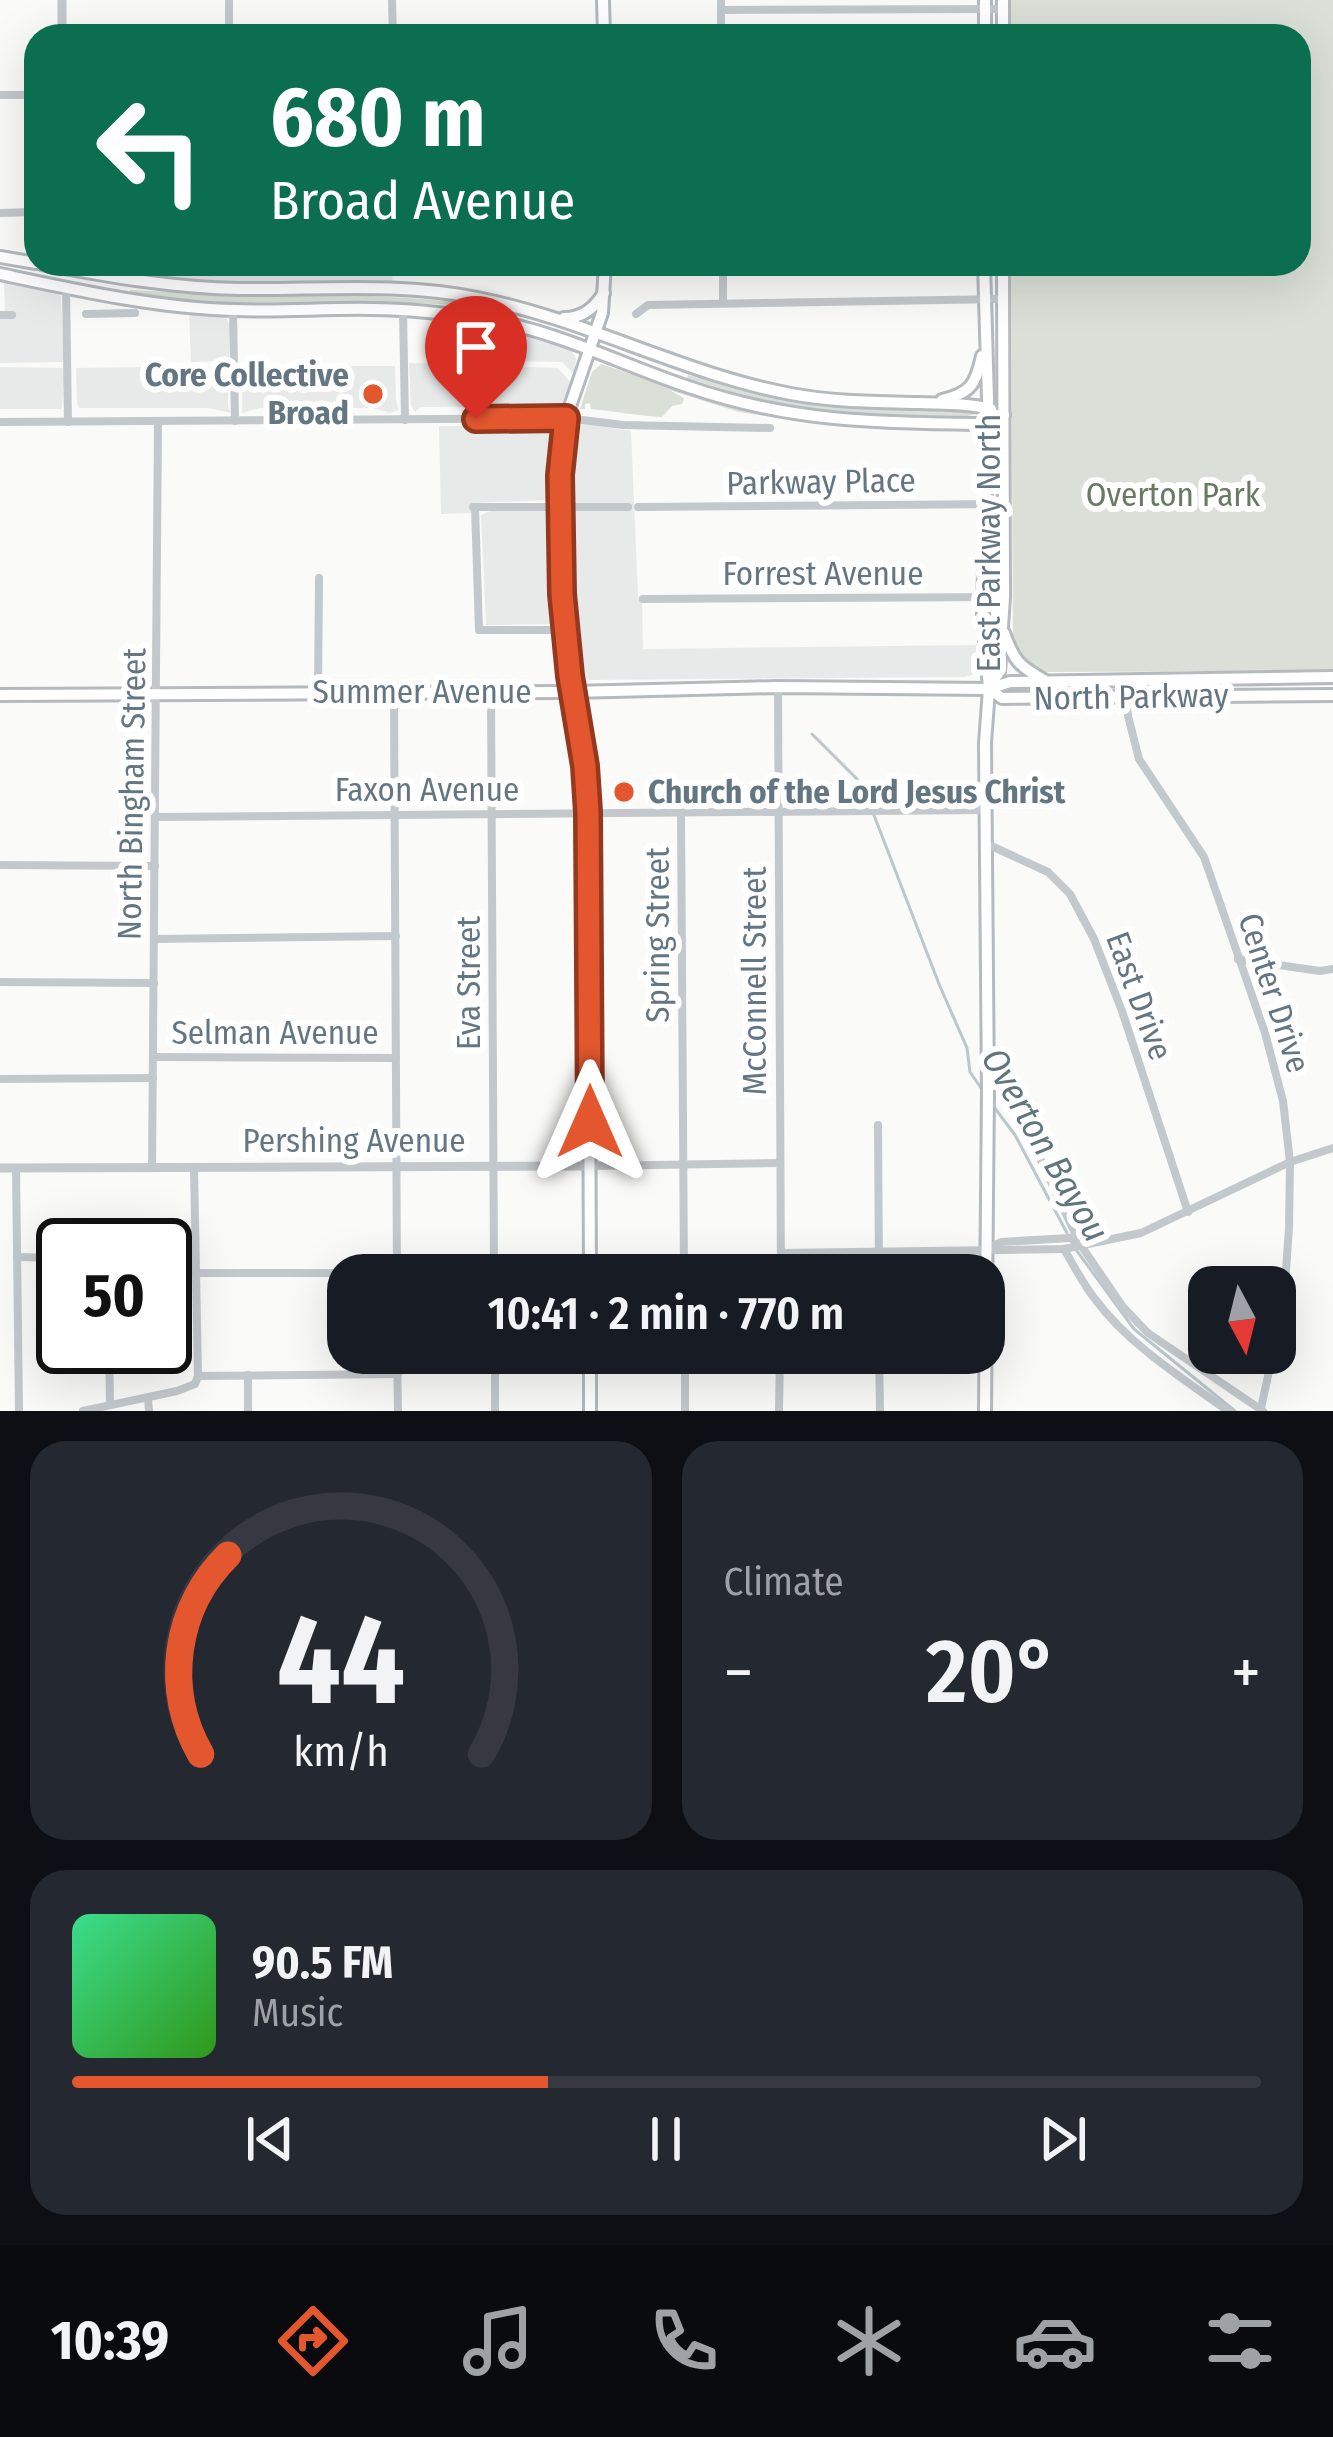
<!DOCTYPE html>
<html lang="en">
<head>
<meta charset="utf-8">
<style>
	:root { --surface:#171b24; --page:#242831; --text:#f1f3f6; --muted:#9ea1a6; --line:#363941; --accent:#e4572e }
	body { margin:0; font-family:"Fira Sans Condensed",sans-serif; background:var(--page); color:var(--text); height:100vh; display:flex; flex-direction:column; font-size:45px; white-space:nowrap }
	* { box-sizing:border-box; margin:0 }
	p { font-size:39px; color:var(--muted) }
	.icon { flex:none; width:66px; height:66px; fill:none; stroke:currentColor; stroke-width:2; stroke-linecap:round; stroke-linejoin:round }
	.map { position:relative; height:1411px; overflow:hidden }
	.panel { display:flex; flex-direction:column; gap:30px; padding:30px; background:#0d0f14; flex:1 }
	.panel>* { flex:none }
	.guide { position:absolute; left:24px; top:24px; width:1287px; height:252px; border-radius:36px; box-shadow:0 12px 48px #0002; background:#0b6e4f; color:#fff; overflow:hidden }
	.needle { width:78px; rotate:173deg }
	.tools { position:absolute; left:1188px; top:1266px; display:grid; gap:24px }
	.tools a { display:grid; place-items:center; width:108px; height:108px; border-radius:24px; background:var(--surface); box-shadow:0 12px 48px #0002; font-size:60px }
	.speed { position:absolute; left:36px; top:1218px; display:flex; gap:24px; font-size:60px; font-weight:700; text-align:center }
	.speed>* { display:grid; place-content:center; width:156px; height:156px; border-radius:50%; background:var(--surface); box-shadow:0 12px 48px #0002; line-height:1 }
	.speed .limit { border:6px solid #111; border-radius:18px; background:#fff; color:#111 }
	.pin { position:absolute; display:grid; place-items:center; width:102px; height:102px; color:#fff; margin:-123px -51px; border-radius:50% 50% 50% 0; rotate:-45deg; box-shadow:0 0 12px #0007 }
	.pin .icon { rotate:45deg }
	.me { position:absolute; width:132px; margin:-66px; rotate:0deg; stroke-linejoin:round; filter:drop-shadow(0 0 9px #0008) }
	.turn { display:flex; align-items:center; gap:42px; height:252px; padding:0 48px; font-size:54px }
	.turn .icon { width:156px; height:156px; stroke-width:2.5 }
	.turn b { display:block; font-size:84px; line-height:102px }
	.big { font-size:90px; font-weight:600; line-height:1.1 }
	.panel .card { flex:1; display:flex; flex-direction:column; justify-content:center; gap:18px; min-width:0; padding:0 42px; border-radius:36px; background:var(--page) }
	.panel .dial { align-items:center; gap:0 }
	.dial svg { height:312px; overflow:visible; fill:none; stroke:var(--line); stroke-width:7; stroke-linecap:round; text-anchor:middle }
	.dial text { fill:var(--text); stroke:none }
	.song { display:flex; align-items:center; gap:36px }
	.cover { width:144px; height:144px; border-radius:18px; background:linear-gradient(135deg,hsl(150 70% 55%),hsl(110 70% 35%)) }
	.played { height:12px; border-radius:6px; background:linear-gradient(90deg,var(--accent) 40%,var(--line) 40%) }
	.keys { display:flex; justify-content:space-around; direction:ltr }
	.heat { display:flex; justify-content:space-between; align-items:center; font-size:66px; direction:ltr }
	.panel .tiles { flex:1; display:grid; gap:30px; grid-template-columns:1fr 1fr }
	.card:last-child { grid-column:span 2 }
	.trip { position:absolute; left:327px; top:1254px; width:678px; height:120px; border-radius:36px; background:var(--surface); box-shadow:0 12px 48px #0002; font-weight:600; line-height:120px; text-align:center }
	.tab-bar { display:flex; height:192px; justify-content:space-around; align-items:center; background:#090b0e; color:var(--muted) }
	.tab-bar .icon { width:84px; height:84px }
	.tab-bar .active { color:var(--accent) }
	.tab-bar b { font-size:54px; color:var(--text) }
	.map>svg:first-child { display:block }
	.built { fill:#e8e9e9 }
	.green { fill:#dadfd7 }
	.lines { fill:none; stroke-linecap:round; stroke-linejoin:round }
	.stream { stroke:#bbc7cb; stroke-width:3 }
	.secondary-casing { stroke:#b3babf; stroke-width:16 }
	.primary-casing { stroke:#b5babe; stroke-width:16 }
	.minor { stroke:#c3c8cc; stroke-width:8 }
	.tertiary { stroke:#c3c8cc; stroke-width:9 }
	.secondary { stroke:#fff; stroke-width:10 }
	.primary { stroke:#fff; stroke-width:10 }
	.route-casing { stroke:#94391e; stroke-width:30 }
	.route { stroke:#e4572e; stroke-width:21 }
	.poi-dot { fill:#e4572e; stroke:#fff; stroke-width:4.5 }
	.labels { text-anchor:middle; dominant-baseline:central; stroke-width:12; stroke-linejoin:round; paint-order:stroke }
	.poi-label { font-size:33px; font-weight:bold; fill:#657683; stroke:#fff; text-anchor:end }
	.street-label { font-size:33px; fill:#657683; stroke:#fff }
	.park-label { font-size:33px; fill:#687a64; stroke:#fff }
	.water-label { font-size:36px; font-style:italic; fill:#60757c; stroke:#fff }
</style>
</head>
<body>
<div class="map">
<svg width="1333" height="1411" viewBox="0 0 1333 1411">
	<rect width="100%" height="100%" fill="#fafaf8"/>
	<g class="built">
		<polygon points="81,264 393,264 393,270 392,284 203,283 153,279"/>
		<polygon points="4,280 51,289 61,296 64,362 0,363 0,319 5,318"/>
		<polygon points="189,312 226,317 230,326 229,361 191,362"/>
		<polygon points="440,317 504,327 569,346 576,359 574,374 562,362 440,360"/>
		<polygon points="409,363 558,368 571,383 561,410 536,407 421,407 415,412 411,406"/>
		<polygon points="228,366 228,406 231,413 208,408 79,408 77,403 76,368"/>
		<polygon points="243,366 395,366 396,401 399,410 390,413 373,408 260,408 242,413"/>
		<polygon points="0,367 65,368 62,409 0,409"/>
		<polygon points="548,423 553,425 555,431 554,500 472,503 472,513 441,514 439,426 543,426"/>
		<polygon points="587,424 631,431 638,596 642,596 643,649 978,645 976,670 972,675 964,677 589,680 583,674 580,666 573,620 568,574 566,516 569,433 579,425"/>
		<polygon points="549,510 554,516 554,624 486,625 481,515 490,511"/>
	</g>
	<g class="green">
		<polygon points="1009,0 1333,0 1333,671 1041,672 1032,670 1013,650 1011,264 1299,264 1299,36 1010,36"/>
		<path d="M 130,290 C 241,297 353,290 464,303 L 463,305 L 376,302 L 218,303 L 129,293 Z"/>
		<path d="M 608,362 L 725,404 L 773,417 L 739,412 L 669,390 L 684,398 L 682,404 L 672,406 L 662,417 C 637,416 616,411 591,409 L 590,403 L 585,404 L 585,409 L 580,409 L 592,372 L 601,364 L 649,380 Z"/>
		<path d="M 688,375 C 762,394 835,410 912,409 C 933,409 959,404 976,414 L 963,417 C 910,418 857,418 804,410 C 764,404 725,390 687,378 Z"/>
	</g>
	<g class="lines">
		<g class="stream">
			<polyline points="812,734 862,784 939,984 967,1048 970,1072 985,1094"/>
			<polyline points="994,1107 1015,1135 1067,1233"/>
			<polyline points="1074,1247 1134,1329 1235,1411"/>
		</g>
		<g class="secondary-casing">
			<g id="secondary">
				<polyline points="603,0 604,36"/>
				<polyline points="590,1275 588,813 585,772 565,630 560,475 566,418 602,313 605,264"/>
				<polyline points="590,1353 590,1411"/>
			</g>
		</g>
		<g class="primary-casing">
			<g id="primary">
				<polyline points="985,0 985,36"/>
				<polyline points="1003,0 1003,36"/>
				<polyline points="0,257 36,263"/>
				<path d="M 41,264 C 107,276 173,288 240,289 C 319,290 399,282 477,298 C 585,319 683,374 791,394 C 833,402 877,402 919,403 C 943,404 968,403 991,409"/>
				<polyline points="984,264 988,399 983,614 989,689 985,743 988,1091 985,1411"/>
				<path d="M 0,274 C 76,290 156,308 235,310 C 280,312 326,308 372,309 C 411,309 451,314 490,320 C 559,332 623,365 689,387 C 787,421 875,423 977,424 L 988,424 L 1004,415"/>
				<path d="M 564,318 C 583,318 594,308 604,293"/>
				<path d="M 942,400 C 971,393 976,384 982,356"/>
				<path d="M 1004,633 C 1014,661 1019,666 1044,680"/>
				<polyline points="989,689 999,672 1004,597 1003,264"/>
				<polyline points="989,689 1002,698 1333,695"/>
				<polyline points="0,695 572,692 778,687 989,689 1010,682 1333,677"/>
			</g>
		</g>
		<g class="minor">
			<polyline points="229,0 229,36"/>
			<polyline points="392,0 393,36"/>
			<polyline points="721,0 721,36"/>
			<polyline points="721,10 1003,9"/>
			<polyline points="0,95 36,95"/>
			<polyline points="0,213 36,212"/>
			<polyline points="400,264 400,269"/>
			<polyline points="723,264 723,303"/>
			<polyline points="66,288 68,422"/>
			<polyline points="233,310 235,421"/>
			<polyline points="403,310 405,420"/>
			<polyline points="86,314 135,313"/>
			<polyline points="636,314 648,305 1003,299"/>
			<polyline points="0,315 12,315"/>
			<polyline points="0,422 566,418 623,425 770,428"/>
			<polyline points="473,507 628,507"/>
			<polyline points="475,507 479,630 565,630"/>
			<polyline points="638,507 1004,504"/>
			<polyline points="643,599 1004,597"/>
			<polyline points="1124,681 1128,716 1139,759 1204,857 1265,1033 1283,1101 1290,1162 1289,1228 1284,1298 1275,1342"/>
			<polyline points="778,687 781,1275"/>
			<polyline points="318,693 319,578"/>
			<polyline points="394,693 397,1275"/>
			<polyline points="491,693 494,1275"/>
			<polyline points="681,812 684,1275"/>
			<polyline points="156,817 986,810"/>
			<polyline points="987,844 1048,872 1070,894 1094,939 1122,1011 1188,1212"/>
			<polyline points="0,865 155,866"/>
			<polyline points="155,939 396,936"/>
			<polyline points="1238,959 1320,971 1333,969"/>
			<polyline points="0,982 154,983"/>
			<polyline points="989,1049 1080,1244 1123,1307 1148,1333 1263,1411"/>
			<polyline points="153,1057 396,1058"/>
			<polyline points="0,1079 153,1078"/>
			<polyline points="878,1125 879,1275"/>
			<polyline points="590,1166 780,1163"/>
			<polyline points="16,1168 19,1411"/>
			<polyline points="152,1168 158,421"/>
			<polyline points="194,1168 198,1376"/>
			<polyline points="989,1248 1001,1242 1070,1238 1079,1243"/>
			<path d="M 1064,1249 C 1074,1266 1083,1284 1095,1299 C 1129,1345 1182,1378 1228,1411"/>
			<polyline points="781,1253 1064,1249 1141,1233 1290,1162 1333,1148"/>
			<polyline points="17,1257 63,1258"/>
			<polyline points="165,1259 195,1261"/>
			<polyline points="195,1273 397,1273"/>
			<polyline points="109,1347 110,1404"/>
			<polyline points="397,1353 398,1411"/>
			<polyline points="495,1353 495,1411"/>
			<polyline points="685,1353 685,1411"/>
			<polyline points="879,1353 880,1411"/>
			<polyline points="248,1375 248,1411"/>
			<polyline points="148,1398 149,1411"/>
			<polyline points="1261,1408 1273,1353"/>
			<polyline points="83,1411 177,1391 195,1384 198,1376 398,1374"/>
			<polyline points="779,1411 780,1353"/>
		</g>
		<g class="tertiary">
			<polyline points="62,0 62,36"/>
			<polyline points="0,1168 590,1166"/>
		</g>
		<use href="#secondary" class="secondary"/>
		<use href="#primary" class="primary"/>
	</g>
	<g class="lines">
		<g class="route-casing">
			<polyline id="route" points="476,419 566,418 560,475 562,594 570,676 585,766 588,812 590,1122"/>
		</g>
		<use href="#route" class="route"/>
	</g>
	<g class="poi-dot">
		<circle cx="373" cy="394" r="12"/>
		<circle cx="624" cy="792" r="12"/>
	</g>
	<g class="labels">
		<g class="poi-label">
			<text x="349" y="375">Core Collective<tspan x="349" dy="38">Broad</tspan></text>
			<text x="648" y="792" text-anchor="start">Church of the Lord Jesus Christ</text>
		</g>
		<g class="street-label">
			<text transform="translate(821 482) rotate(-1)">Parkway Place</text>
			<text transform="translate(989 543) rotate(-90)">East Parkway North</text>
			<text x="823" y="574">Forrest Avenue</text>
			<text x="422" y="692">Summer Avenue</text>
			<text transform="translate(1131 697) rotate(-1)">North Parkway</text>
			<text x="427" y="790">Faxon Avenue</text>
			<text transform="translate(132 794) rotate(-89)">North Bingham Street</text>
			<text transform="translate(658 935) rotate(-90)">Spring Street</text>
			<text transform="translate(755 981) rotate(-90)">McConnell Street</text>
			<text transform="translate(469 983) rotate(-90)">Eva Street</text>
			<text transform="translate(1274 993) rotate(72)">Center Drive</text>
			<text transform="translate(1139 996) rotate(70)">East Drive</text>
			<text x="275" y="1033">Selman Avenue</text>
			<text x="354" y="1141">Pershing Avenue</text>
		</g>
		<g class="park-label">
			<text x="1173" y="495">Overton Park</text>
		</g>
		<g class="water-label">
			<text transform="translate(1045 1145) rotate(60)">Overton Bayou</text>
		</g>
	</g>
</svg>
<div class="tools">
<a><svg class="needle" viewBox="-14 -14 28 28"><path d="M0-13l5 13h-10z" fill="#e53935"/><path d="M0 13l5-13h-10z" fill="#9ea1a6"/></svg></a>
</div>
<div class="speed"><div class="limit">50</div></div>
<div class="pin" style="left:476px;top:419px;background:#d93025"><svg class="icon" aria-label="arrive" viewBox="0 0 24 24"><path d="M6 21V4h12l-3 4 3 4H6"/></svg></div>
<svg class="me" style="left:590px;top:1122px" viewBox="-20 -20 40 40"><path d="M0-17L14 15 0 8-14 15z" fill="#e4572e" stroke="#fff" stroke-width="4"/></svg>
<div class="trip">10:41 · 2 min · 770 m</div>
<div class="guide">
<div class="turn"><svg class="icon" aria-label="left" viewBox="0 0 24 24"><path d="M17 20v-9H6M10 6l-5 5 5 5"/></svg><div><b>680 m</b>Broad Avenue</div></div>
</div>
</div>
<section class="panel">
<div class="tiles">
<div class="card dial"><svg viewBox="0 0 100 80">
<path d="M14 69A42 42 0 1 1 86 69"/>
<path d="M14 69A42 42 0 0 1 21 18" stroke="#e4572e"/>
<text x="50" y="56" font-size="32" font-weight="700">44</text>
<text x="50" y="72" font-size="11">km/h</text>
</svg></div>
<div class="card"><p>Climate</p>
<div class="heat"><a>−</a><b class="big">20°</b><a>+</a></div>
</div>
<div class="card">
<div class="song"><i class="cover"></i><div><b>90.5 FM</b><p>Music</p></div></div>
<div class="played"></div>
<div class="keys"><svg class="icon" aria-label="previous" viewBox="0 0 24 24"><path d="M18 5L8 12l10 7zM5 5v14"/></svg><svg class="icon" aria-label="pause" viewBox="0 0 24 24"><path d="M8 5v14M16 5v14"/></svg><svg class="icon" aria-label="next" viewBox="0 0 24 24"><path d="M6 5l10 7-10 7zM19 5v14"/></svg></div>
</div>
</div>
</section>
<nav class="tab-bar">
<b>10:39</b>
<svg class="icon active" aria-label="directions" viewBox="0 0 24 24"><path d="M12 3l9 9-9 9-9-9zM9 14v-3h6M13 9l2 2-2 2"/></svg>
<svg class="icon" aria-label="music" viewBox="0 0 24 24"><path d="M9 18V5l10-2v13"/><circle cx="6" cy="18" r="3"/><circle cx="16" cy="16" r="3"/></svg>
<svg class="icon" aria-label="phone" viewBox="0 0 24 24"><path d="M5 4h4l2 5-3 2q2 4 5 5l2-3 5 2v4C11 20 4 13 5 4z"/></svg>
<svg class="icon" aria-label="climate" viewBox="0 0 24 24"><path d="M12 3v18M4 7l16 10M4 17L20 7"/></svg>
<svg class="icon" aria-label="car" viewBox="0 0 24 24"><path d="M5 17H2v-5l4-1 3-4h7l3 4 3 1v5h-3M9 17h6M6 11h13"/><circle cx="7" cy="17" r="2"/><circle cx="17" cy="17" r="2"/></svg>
<svg class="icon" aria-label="filters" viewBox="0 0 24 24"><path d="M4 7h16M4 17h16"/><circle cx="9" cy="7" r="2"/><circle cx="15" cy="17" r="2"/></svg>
</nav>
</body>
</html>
